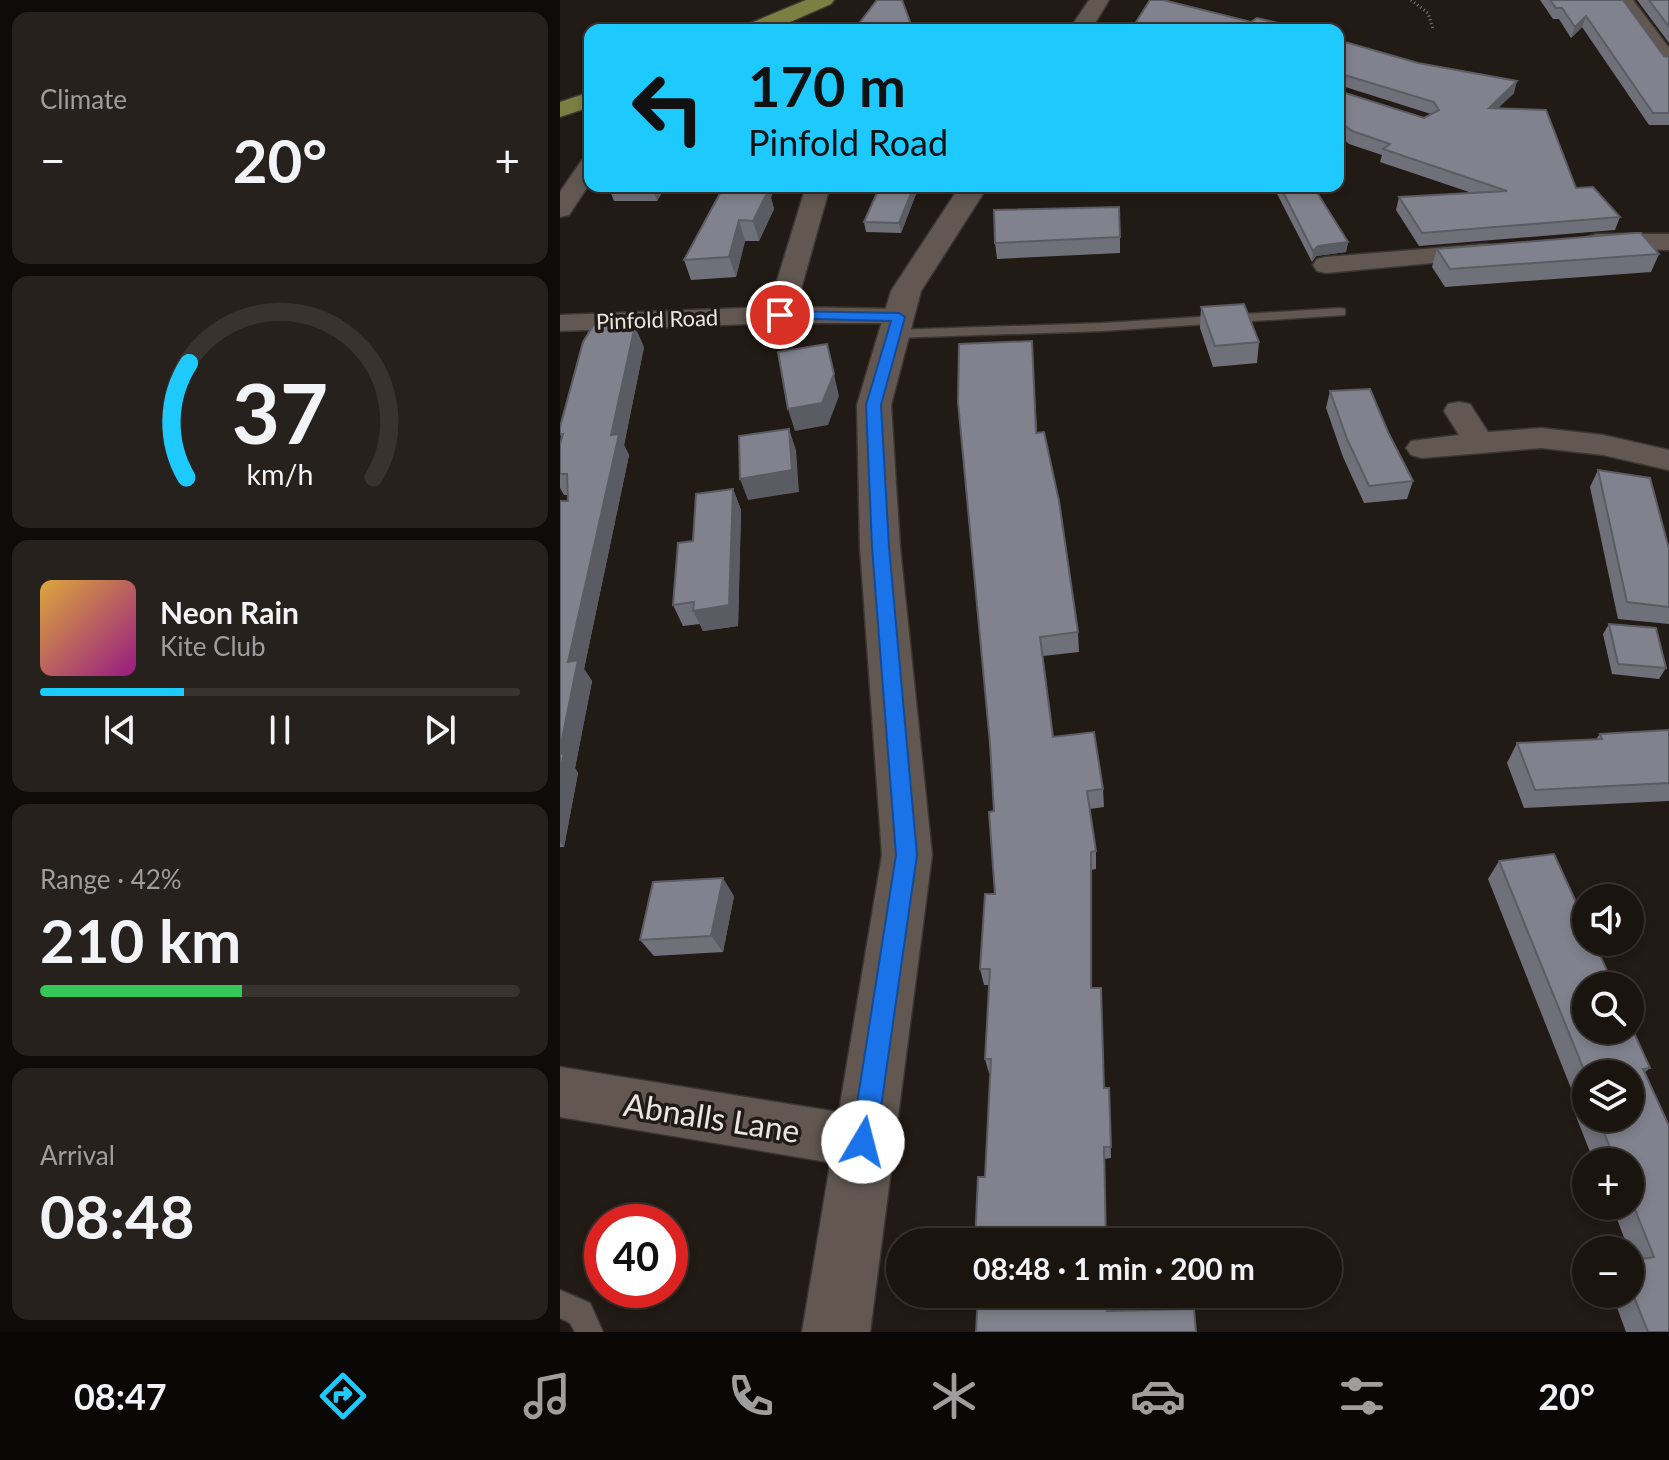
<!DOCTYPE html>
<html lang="en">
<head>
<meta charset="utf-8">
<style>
	:root { --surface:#1a140f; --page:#27211d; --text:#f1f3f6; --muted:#9f9e9e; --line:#38332f; --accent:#1ec9fd }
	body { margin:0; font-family:Lato,sans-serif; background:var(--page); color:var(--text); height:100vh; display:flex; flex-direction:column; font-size:30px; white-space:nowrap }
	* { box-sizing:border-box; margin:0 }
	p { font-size:26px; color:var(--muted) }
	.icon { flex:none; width:44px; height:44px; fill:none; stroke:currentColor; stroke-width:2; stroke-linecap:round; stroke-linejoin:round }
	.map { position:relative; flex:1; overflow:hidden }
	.details { display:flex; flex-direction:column; gap:12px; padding:12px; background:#0e0b08; width:560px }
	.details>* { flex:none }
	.banner { position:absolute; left:24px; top:24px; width:760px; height:168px; border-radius:16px; box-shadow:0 4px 12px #0003,0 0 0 2px var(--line); background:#1ec9fd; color:#111; overflow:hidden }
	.fabs { position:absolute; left:1012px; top:884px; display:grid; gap:16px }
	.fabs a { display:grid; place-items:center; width:72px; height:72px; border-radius:50%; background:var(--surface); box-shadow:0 4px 12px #0003,0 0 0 2px var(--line); font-size:40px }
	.speed { position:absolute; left:24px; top:1204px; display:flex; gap:16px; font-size:40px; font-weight:700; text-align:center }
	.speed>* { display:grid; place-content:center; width:104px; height:104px; border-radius:50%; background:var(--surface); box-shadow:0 4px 12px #0003,0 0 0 2px var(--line); line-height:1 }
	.speed .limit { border:12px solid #d22; background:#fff; color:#111 }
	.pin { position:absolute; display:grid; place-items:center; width:68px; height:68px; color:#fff; margin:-34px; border:4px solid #fff; border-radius:50%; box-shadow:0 2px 8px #0007 }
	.me { position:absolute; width:88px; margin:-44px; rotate:8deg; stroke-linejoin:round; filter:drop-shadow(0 0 6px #0008) }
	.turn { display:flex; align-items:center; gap:28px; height:168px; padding:0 32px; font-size:36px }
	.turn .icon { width:104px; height:104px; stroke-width:2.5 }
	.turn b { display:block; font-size:56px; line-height:68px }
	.big { font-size:60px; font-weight:700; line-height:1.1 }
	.details .card { flex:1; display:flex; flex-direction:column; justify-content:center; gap:12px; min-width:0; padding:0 28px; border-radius:16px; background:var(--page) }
	.details .dial { align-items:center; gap:0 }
	.dial svg { height:208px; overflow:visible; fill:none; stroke:var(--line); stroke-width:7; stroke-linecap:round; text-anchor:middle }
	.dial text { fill:var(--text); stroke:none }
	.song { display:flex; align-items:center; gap:24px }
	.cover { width:96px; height:96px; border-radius:12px; background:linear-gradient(135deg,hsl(40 70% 55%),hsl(310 70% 35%)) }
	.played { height:8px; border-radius:4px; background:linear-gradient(90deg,var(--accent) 30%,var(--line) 30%) }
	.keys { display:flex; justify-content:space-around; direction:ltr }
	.heat { display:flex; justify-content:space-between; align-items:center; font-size:44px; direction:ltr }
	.charge { height:12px; border-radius:6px; background:linear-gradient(90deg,#34c759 42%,var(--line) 0) }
	.trip { position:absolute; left:326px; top:1228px; width:456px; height:80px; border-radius:40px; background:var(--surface); box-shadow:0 4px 12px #0003,0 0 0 2px var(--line); font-weight:700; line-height:80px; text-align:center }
	.menu { display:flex; height:128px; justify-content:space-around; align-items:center; background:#0a0806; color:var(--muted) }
	.menu .icon { width:56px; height:56px }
	.menu .on { color:var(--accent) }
	.menu b { font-size:36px; color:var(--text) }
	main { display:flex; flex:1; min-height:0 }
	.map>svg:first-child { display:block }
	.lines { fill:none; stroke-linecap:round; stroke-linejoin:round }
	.service-casing { stroke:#3c3633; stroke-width:3 }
	.minor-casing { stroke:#3c3633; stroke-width:3 }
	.tertiary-casing { stroke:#3c3633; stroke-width:3 }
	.trunk-casing { stroke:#3c3633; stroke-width:3 }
	.path { stroke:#867f7a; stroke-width:3; stroke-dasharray:1 3; stroke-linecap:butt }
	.service { fill:#625851; fill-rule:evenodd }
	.minor { fill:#625851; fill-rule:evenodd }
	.tertiary { fill:#625851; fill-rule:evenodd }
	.trunk { fill:#7c7f42; fill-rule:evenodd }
	.wall { fill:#70707a; fill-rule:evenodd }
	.shaded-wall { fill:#5b5b63 }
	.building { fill:#82828e; stroke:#5b5b63; stroke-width:2; fill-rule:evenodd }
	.route { fill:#1a73e8; stroke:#114b97; stroke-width:2 }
	.labels { text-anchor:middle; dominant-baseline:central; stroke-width:7; stroke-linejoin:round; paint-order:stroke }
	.far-street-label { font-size:22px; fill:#ece6e2; stroke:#221a14 }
	.near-street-label { font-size:32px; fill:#ece6e2; stroke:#221a14 }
</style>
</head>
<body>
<main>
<section class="details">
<div class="card"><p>Climate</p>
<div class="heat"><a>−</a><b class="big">20°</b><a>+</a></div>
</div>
<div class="card dial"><svg viewBox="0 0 100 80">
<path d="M14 69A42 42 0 1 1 86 69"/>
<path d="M14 69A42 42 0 0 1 15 25" stroke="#1ec9fd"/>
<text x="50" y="56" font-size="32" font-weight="700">37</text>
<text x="50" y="72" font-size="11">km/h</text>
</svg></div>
<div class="card">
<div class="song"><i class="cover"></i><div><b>Neon Rain</b><p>Kite Club</p></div></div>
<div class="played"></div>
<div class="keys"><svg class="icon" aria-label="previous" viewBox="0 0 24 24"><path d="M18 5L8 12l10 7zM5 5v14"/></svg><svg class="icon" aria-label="pause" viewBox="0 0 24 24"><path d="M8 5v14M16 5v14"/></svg><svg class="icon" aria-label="next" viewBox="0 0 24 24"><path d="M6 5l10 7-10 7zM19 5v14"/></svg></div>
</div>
<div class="card"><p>Range · 42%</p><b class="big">210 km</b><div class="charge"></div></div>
<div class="card"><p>Arrival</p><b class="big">08:48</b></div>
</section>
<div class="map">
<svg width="1109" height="1332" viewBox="0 0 1109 1332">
	<rect width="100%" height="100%" fill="#221a14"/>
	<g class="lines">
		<g class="service-casing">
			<g id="service">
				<polygon points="780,308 785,309 785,315 543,331 332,338 325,334 332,330 543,323"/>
				<polygon points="0,1290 30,1303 43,1332 15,1332 10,1323 0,1318"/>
			</g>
		</g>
		<g class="minor-casing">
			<g id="minor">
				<polygon points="1055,0 1073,0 1109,48 1109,67 1102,65"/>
				<polygon points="30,158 30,183 9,215 0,217 0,192 22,160"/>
				<polygon points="246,186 270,186 236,307 339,309 349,311 353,317 349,323 220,323 0,331 0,315 209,307"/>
				<polygon points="1036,234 1109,234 1109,250 1027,247 1023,242 1027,237"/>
				<polygon points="927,244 936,247 940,252 936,257 766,273 757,271 753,265 757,259 766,257"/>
				<polygon points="899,402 910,404 928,432 981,428 1043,435 1109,450 1109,470 1043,455 981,448 862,458 851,455 846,448 851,441 899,435 884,411 888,404"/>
				<polygon points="0,1067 303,1116 321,1124 329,1142 321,1160 303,1168 0,1117"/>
			</g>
		</g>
		<g class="tertiary-casing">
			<g id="tertiary">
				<polygon points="529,0 549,0 531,30 509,30"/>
				<polygon points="400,186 428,186 361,291 331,405 340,547 372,855 310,1332 242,1332 322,855 300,547 297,405 331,291"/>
			</g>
		</g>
		<g class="trunk-casing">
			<g id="trunk">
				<polygon points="246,0 274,0 271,4 212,30 183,30 186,25"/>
				<polygon points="30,92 30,107 0,117 0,102"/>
			</g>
		</g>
		<polyline class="path" points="851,0 868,13 873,29"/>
		<use href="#service" class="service"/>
		<use href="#minor" class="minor"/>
		<use href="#tertiary" class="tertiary"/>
		<use href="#trunk" class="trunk"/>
	</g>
	<g class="wall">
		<polygon points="980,0 1063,0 1104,56 1109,57 1109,125 1089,125 1022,27 1011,38 999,19 993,19"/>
		<polygon points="1077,0 1109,0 1109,43"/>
		<path d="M 778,40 L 954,93 L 938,108 L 1016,188 L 1060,217 L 1055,230 L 859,246 L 836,210 L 839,197 L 912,193 L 820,162 L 822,155 L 789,144 L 778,134 ZM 779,85 L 871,114 L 864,118 L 779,91 Z"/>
		<polygon points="48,186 106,186 97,201 54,201"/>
		<polygon points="359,186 341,233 306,232 304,222"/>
		<polygon points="713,186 753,186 788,242 786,252 756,256 752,262"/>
		<polygon points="211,198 214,209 199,241 185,241 176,277 131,280 124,260"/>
		<polygon points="560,237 560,253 437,259 435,243"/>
		<polygon points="877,249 1099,254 1091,272 885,287 872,267"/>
		<polygon points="641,307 699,342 697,363 653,367 640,328"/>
		<polygon points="472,341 477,432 518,632 519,652 483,656 493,737 543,789 544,807 530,809 536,851 536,869 531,870 532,988 544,1088 549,1088 551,1158 425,1177 431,1073 429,1073 425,1059 429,985 424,985 420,969 435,894 434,811"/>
		<polygon points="84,347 64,445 69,455 24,669 32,681 15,768 18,773 4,847 0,847 0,501 8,501 8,495 4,495 0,488 0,444 1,440 0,427"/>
		<polygon points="770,391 828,432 853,481 847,499 804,503 783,457 766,408"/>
		<polygon points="1038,470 1109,549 1109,624 1058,619 1030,487"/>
		<polygon points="173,489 181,510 178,626 143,631 140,624 123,626 113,605 133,541"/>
		<polygon points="1049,624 1106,668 1099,679 1052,674 1043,634"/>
		<polygon points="1109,730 1109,801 964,808 947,763 957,743 1036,739 1040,734"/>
		<path d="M 939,861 L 1090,1068 L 1085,1072 L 1109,1332 L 1066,1332 L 1052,1294 L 1070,1294 L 1070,1261 L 1073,1261 L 1052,1206 L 1070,1206 L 1070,1162 L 1034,1162 L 1015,1114 L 1020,1111 L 928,879 ZM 1026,1074 L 1070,1118 L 1026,1118 Z"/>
		<polygon points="174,896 163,952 94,956 80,940"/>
	</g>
	<g class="shaded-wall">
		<polygon points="1026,16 1022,27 1011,38 1015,27"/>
		<polygon points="957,81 954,93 926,120 929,108"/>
		<polygon points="91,186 106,186 97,201"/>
		<polygon points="202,186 216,186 211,198 214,209 199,241 193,221"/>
		<polygon points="354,186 359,186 341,233 339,223"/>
		<polygon points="179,220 185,241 176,277 169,257"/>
		<polygon points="788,242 786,252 756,256 752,262 753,251 758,246"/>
		<polygon points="75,326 84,347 64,445 69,455 24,669 32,681 15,768 18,773 4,847 0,842 0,749 8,662 51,435"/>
		<polygon points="267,344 279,396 268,425 235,431 228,409"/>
		<polygon points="229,429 236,450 239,492 188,500 180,479"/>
		<polygon points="173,489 181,510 178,626 143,631 133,611"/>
		<polygon points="163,878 174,896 163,952 151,936"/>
	</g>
	<g class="building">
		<polygon points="317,0 342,0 353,30 294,30"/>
		<polygon points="590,0 603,0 691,22 697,18 747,30 571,30"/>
		<polygon points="990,0 1063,0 1104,56 1109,57 1109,113 1093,113 1026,16 1015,27 1002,8 996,8"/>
		<polygon points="1089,0 1109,0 1109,27"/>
		<polygon points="527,28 551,30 527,30"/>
		<path d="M 778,40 L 858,63 L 957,81 L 929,108 L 986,110 L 1016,188 L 1033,187 L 1060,217 L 862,233 L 839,197 L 947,191 L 823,149 L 830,144 L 792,131 L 778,120 ZM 778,73 L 874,102 L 879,110 L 864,118 L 779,91 Z"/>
		<polygon points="164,186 202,186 200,189 209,189 193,221 179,220 169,257 124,260"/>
		<polygon points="320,186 354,186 339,223 304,222"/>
		<polygon points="720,186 753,186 788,242 758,246 753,251"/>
		<polygon points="559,207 560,237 435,243 434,210"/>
		<polygon points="1074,233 1081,233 1099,254 890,269 877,249"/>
		<polygon points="684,304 699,342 655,346 641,307"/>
		<polygon points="34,324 75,326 51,435 59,434 8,662 18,660 0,749 0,501 8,501 7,474 0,474 0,444 3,434 0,434 0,427 23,342"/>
		<polygon points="472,341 476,433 484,432 499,501 518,632 480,637 493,737 534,732 543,789 527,791 536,851 531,852 531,988 541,988 544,1088 549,1088 551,1147 544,1147 546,1242 415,1242 418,1177 425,1177 431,1059 425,1059 430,969 420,969 425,894 435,894 429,812 434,811 430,744 398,402 399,344"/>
		<polygon points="267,344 274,374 262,403 228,409 218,352"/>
		<polygon points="810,389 828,432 853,481 809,486 787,439 770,391"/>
		<polygon points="229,429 232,470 180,479 179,436"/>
		<polygon points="1038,470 1090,478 1109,549 1109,607 1067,602"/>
		<polygon points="173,489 169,605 133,611 134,602 113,605 118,543 133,541 136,494"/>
		<polygon points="1049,624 1096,628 1106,668 1058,664"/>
		<polygon points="1109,730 1109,783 975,790 957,743 1042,739 1040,734"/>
		<polygon points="4,753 0,772 0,754"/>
		<polygon points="994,854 1026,924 1026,942 1034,942 1054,986 1026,986 1026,1030 1070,1030 1070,1024 1090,1068 1083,1069 1109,1126 1109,1332 1088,1332 1070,1286 1070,1261 1094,1257 1070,1197 1070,1162 1056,1162 1038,1118 1070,1118 1070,1074 1026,1074 1026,1075 939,861"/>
		<polygon points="163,878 151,936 80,940 93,882"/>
		<polygon points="418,1294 547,1294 547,1311 634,1309 636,1332 416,1332"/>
	</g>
	<polygon class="route" points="220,311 339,313 345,317 321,405 329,547 357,855 316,1142 312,1151 303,1155 295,1151 291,1142 336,855 312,547 306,405 331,321 216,318 214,315"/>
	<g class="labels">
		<g class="far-street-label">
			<text transform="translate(97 319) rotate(-2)">Pinfold Road</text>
		</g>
		<g class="near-street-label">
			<text transform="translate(152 1117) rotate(9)">Abnalls Lane</text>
		</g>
	</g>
</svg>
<div class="fabs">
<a><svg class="icon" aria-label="sound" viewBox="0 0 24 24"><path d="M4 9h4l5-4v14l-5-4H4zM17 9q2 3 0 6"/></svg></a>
<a><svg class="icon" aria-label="search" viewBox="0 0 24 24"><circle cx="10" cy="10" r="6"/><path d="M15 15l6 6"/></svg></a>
<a><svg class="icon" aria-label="layers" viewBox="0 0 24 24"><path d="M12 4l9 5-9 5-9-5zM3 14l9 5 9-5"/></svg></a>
<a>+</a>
<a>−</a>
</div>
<div class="speed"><div class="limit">40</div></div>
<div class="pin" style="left:220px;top:315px;background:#d93025"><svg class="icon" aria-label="arrive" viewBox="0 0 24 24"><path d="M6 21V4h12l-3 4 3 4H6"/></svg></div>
<svg class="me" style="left:303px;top:1142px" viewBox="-20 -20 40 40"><circle r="19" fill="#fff"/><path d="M0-13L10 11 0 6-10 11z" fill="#1a73e8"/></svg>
<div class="trip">08:48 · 1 min · 200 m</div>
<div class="banner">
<div class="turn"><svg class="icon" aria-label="left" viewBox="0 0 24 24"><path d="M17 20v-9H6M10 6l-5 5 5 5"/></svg><div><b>170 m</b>Pinfold Road</div></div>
</div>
</div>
</main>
<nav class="menu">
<b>08:47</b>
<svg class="icon on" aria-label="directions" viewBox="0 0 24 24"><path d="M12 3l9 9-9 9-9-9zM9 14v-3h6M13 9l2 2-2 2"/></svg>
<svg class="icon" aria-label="music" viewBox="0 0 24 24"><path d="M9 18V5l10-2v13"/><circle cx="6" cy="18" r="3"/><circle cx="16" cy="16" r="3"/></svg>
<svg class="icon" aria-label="phone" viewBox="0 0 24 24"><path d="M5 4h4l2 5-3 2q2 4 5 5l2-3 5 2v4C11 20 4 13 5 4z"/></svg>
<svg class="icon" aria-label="climate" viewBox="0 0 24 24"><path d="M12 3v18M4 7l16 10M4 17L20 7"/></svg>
<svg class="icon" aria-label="car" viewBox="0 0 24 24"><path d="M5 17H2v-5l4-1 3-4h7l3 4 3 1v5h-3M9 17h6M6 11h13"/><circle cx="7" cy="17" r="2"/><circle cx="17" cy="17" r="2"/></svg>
<svg class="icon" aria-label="filters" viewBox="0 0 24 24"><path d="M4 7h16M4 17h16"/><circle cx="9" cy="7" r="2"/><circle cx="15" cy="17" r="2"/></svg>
<b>20°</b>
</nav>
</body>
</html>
